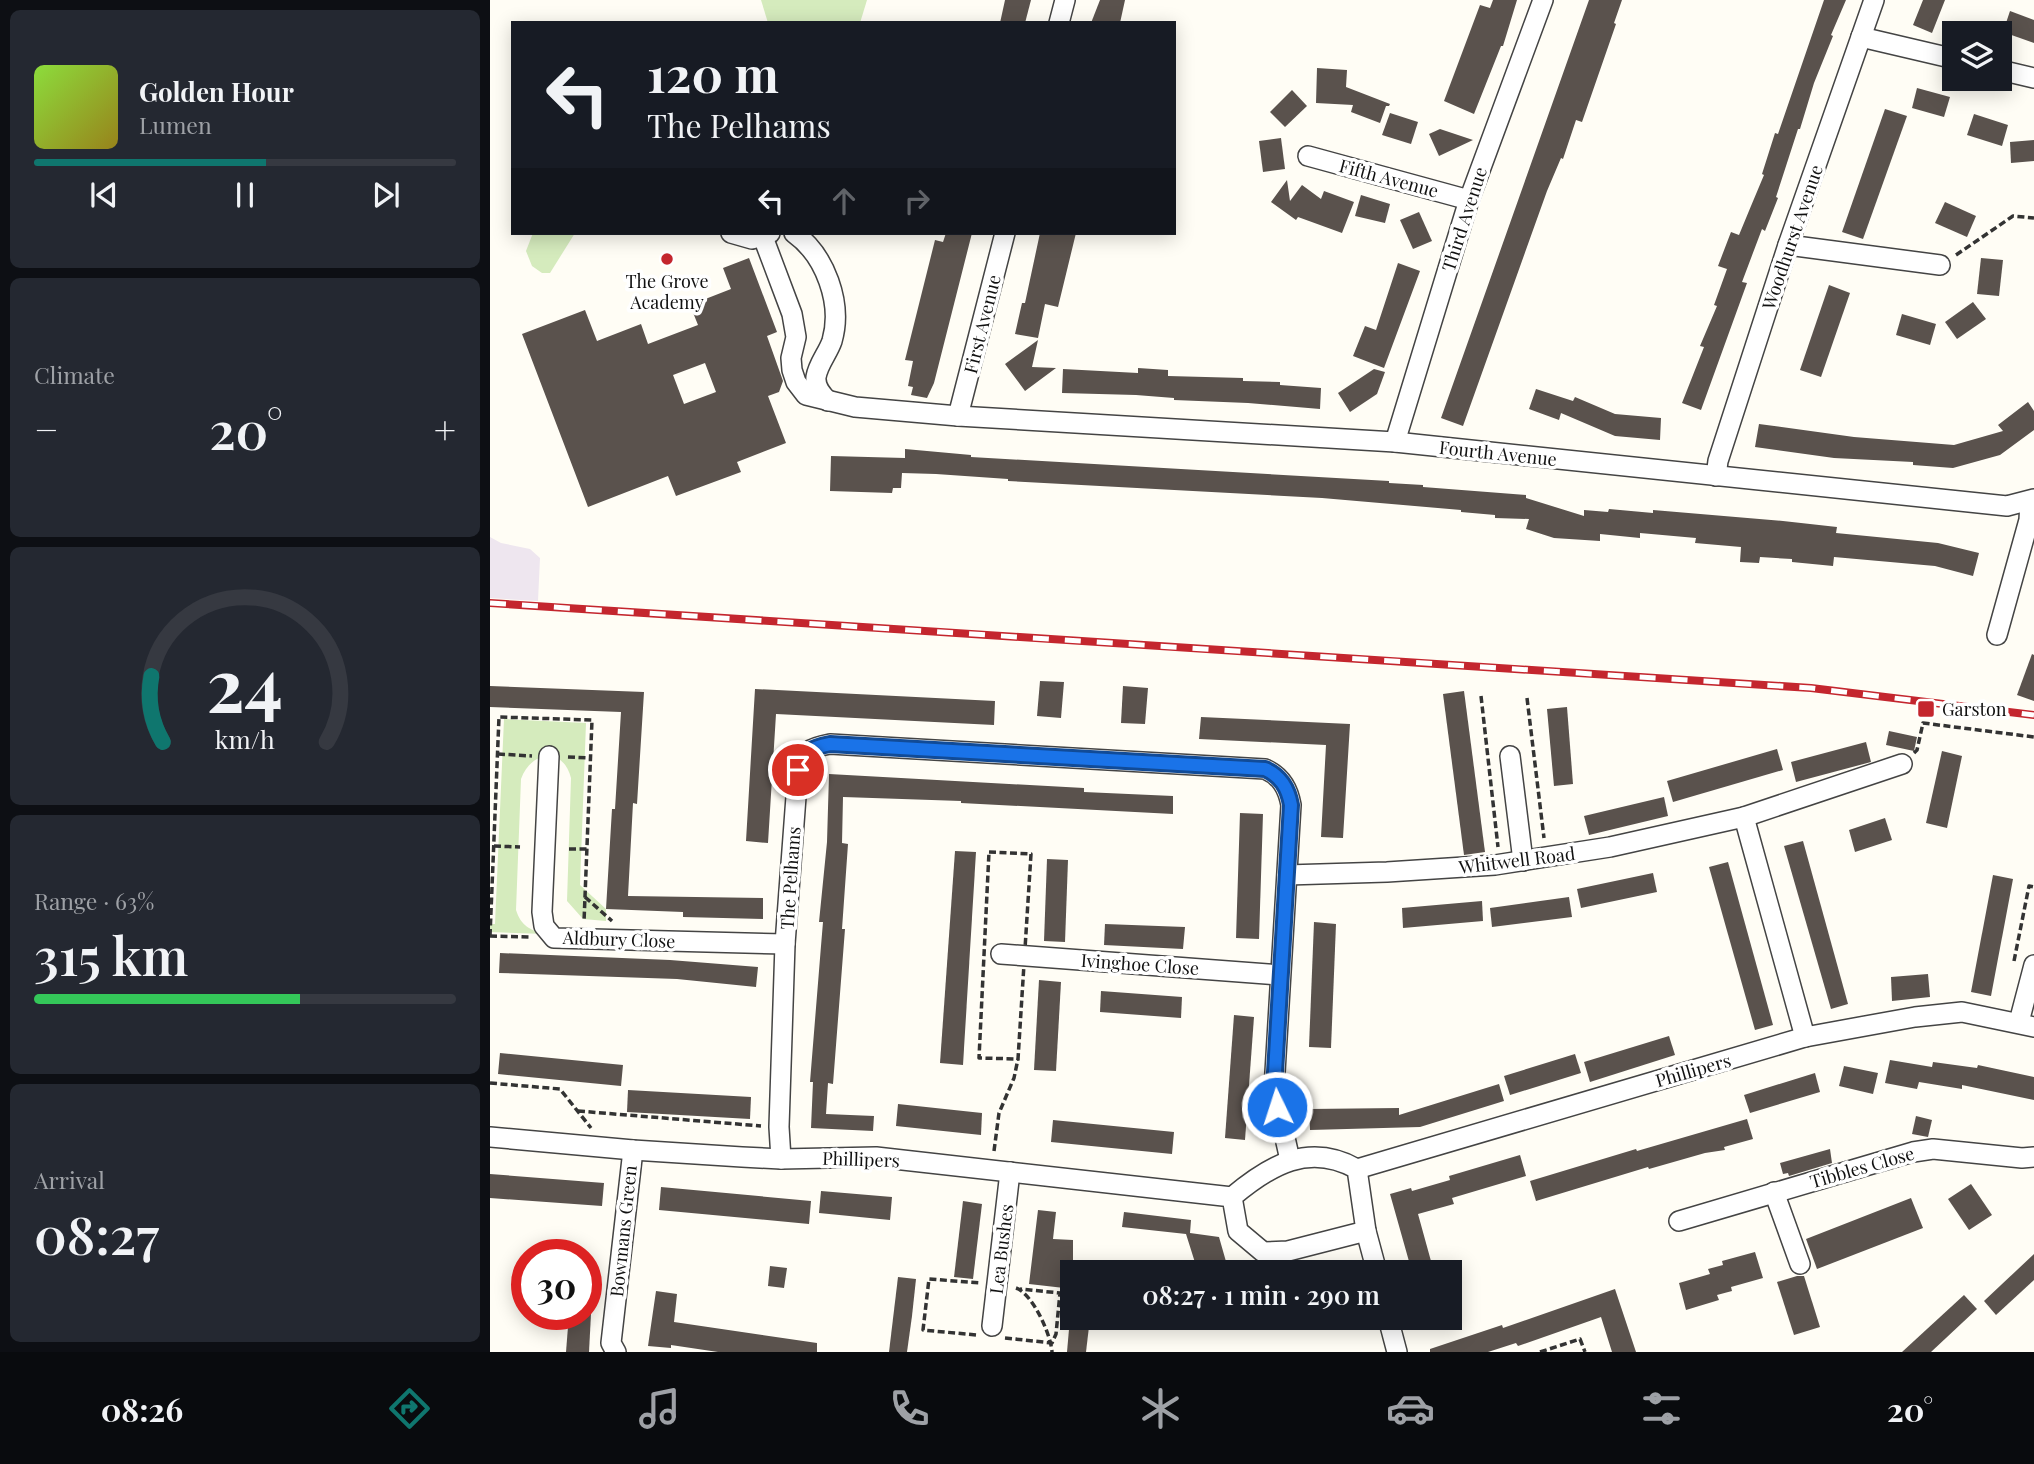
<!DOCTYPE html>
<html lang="en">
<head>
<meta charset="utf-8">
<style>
	:root { --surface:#171b24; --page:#242831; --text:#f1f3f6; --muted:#9ea1a6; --line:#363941; --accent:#0f766e }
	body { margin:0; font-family:"Playfair Display",serif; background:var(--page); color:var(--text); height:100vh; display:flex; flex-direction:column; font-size:26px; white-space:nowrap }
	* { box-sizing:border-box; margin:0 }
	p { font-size:23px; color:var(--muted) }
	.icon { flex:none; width:38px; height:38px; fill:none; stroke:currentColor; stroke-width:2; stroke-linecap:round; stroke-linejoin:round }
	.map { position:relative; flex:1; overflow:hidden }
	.side { display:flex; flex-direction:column; gap:10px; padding:10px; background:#0d0f14; width:490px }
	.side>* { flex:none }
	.top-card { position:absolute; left:21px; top:21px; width:665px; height:214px; border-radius:0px; box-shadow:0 4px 18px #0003; background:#171b24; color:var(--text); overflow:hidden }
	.controls { position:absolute; left:1452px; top:21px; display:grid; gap:14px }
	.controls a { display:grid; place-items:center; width:70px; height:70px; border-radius:0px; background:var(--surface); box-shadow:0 4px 18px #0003; font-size:35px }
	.speed { position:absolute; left:21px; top:1239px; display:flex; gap:14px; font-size:35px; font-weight:700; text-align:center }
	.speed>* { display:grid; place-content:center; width:91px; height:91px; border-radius:50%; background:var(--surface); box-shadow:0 4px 18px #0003; line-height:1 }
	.speed .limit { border:10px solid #d22; background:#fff; color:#111 }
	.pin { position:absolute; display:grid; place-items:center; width:60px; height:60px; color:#fff; margin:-30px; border:4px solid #fff; border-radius:50%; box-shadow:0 2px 7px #0007 }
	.me { position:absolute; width:77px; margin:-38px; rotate:356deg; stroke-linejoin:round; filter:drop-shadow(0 0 5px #0008) }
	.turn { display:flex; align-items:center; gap:24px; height:147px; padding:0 21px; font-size:32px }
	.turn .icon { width:91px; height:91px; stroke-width:2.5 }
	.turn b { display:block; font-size:49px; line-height:60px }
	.lanes { display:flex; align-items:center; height:66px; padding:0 21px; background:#0003; justify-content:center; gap:35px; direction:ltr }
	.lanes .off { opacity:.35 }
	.big { font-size:52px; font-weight:600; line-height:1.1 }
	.side .tile { flex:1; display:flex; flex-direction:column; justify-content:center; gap:10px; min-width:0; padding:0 24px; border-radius:10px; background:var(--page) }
	.side .dial { align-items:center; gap:0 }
	.dial svg { height:182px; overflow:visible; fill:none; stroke:var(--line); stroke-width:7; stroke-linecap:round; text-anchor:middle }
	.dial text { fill:var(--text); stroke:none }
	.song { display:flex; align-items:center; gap:21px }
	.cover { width:84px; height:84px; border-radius:10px; background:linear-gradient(135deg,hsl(90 70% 55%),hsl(50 70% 35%)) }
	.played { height:7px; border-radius:4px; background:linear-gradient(90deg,var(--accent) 55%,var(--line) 55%) }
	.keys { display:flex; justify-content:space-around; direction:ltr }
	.heat { display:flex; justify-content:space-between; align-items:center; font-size:38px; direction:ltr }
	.charge { height:10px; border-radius:5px; background:linear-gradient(90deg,#34c759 63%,var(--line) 0) }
	.trip { position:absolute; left:570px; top:1260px; width:402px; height:70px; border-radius:0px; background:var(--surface); box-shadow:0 4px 18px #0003; font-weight:600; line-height:70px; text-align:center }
	.dock { display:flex; height:112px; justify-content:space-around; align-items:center; background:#090b0e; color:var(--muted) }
	.dock .icon { width:49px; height:49px }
	.dock .on { color:var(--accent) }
	.dock b { font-size:32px; color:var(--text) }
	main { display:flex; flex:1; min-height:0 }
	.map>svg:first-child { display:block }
	.industrial { fill:#eee6ef }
	.green { fill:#d5ebbd }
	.building { fill:#5a524d; fill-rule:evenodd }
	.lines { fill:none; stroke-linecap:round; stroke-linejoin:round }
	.minor-casing { stroke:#444; stroke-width:22 }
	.path { stroke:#333; stroke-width:3.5; stroke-dasharray:7 3.5; stroke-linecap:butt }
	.minor { stroke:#fff; stroke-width:19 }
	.rail-casing { stroke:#c4262e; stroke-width:8 }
	.rail { stroke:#fff; stroke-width:5; stroke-dasharray:16; stroke-linecap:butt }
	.route-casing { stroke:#114b97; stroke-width:18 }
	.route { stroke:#1a73e8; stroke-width:12 }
	.poi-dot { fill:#c4262e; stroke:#fff; stroke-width:2.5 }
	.labels { text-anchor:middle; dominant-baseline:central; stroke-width:7; stroke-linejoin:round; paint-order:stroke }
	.street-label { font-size:18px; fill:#111; stroke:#fff }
	.poi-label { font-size:18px; fill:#111; stroke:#fff }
</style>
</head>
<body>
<main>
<section class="side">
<div class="tile">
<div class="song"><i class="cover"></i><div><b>Golden Hour</b><p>Lumen</p></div></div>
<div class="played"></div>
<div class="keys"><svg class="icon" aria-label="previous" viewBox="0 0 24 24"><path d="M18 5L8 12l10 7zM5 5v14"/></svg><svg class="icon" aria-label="pause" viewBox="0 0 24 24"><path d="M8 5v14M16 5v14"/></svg><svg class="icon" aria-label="next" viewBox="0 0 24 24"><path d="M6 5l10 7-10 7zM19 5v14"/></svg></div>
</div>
<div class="tile"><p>Climate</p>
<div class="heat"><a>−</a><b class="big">20°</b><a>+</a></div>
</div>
<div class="tile dial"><svg viewBox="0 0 100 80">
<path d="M14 69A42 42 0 1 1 86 69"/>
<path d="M14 69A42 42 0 0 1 9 40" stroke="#0f766e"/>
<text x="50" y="56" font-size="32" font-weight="700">24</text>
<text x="50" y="72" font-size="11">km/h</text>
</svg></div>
<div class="tile"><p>Range · 63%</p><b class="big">315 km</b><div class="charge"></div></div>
<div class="tile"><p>Arrival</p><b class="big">08:27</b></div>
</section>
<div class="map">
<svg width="1544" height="1352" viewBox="0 0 1544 1352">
	<rect width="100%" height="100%" fill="#fffdf5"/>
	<polygon class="industrial" points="0,537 11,543 40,549 50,558 48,601 0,598"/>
	<g class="green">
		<polygon points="271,0 377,0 370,23 278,23"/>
		<polygon points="43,233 85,233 60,273 52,273 42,266 36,251"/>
		<path d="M 14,719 L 96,723 L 90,885 L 116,909 L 116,921 L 93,919 L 77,901 L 81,778 C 73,746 41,751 31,779 L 26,910 C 31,926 40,930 55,934 L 0,932 L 0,924 L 5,924 Z"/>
	</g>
	<g class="building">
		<polygon points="515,0 541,0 535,23 510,23"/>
		<polygon points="610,0 635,0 630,23 601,23"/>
		<polygon points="1003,0 1027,0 1013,46 1011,46 984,114 954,101 990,5 1000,8"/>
		<polygon points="1099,0 1132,0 1124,23 1126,24 1092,122 1086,120 1073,159 1071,158 1057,191 973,426 951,418"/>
		<polygon points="1334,0 1356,0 1341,35 1343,36 1324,83 1310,129 1308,129 1286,197 1288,198 1275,231 1272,229 1252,282 1257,283 1211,410 1192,403 1214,347 1210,346 1227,306 1224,305 1237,269 1228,266 1241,232 1249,235 1261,206 1274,175 1272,174 1285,133 1288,134"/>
		<polygon points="1433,0 1455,0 1442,33 1423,25"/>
		<polygon points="1520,11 1544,20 1544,43 1513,32"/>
		<polygon points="827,68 857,70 856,87 900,104 899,106 896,106 890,123 861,112 863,105 826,103"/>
		<polygon points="1427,88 1460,97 1454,117 1422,108"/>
		<polygon points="802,90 817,106 795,127 780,112"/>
		<polygon points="1395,109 1417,116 1373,239 1352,232"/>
		<polygon points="900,113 928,122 921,144 892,135"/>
		<polygon points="1484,114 1518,125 1512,146 1477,135"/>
		<polygon points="950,129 983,140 949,156 939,134"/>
		<polygon points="791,138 795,169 773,172 769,141"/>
		<polygon points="1544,140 1544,161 1521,163 1520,142"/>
		<polygon points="797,180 800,201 812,185 831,199 834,191 864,202 852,233 808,217 806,220 781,202"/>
		<polygon points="871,195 900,204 895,223 865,216"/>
		<polygon points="1455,202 1486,216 1477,237 1445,223"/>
		<polygon points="929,212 942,241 923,249 910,220"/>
		<polygon points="456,233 482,233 444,383 437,398 421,395 423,387 418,386 423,361 415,360 445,240 453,242"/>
		<polygon points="550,233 586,233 568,307 555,304 548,338 525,334 532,303 535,303"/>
		<path d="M 259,258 L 287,332 L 277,336 L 293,381 L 289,392 L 278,396 L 296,443 L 247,462 L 251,472 L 186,496 L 178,476 L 98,507 L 32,334 L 95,310 L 107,341 L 151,324 L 158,344 L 208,325 L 200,305 L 241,289 L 233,268 ZM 215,363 L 226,392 L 194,404 L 183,375 Z"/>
		<polygon points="1491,258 1513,260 1509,296 1487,294"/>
		<polygon points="908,263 930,271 894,368 863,356 875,326 886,330"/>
		<polygon points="1339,285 1360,293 1331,377 1310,370"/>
		<polygon points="1483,302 1496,319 1467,339 1455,322"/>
		<polygon points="1412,314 1446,324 1440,345 1406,335"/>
		<polygon points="548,340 542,367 566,368 535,391 515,364"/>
		<polygon points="648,368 678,370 678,376 753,378 753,381 790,382 790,385 831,388 830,409 758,403 684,400 684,398 646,395 572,393 573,369 648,373"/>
		<polygon points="884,369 895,372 887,394 860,412 848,393"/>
		<polygon points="1046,389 1083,401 1085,397 1125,414 1171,418 1170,440 1125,436 1071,413 1069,420 1039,409"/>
		<polygon points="1538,402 1544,411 1544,430 1510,455 1463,468 1423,465 1423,462 1344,458 1265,447 1269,424 1364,437 1464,445 1513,431 1508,425"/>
		<polygon points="415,449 481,455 481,457 899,481 899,483 933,485 933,487 1036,495 1036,498 1094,516 1094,510 1118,512 1119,509 1163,513 1163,510 1293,521 1347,527 1346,533 1448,543 1489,553 1483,576 1445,566 1344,557 1343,566 1302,562 1302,559 1270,557 1269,563 1250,562 1251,547 1205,543 1206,538 1150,533 1150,538 1110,534 1110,541 1064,538 1036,529 1039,519 1005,518 1005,515 971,512 971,510 832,498 518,481 518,479 446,474 412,473 411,488 403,488 402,493 340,491 341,456 415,458"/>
		<polygon points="1542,654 1544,655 1544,701 1527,695"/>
		<polygon points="550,681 574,682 571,718 547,716"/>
		<polygon points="0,686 154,692 147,804 143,803 138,896 273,898 273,919 193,917 193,912 116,909 122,809 125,809 131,712 0,707"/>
		<polygon points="633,686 658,688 655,724 631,723"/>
		<polygon points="265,689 505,701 504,725 286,714 278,843 256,841"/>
		<polygon points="974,691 995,852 974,855 953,694"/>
		<polygon points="1077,707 1083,784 1064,786 1057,709"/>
		<polygon points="711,717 860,724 853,838 831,837 836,745 709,739"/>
		<polygon points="1399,731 1427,737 1424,751 1396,745"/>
		<polygon points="1376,742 1381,762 1306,782 1301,762"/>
		<polygon points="1287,749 1293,770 1183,802 1177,781"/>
		<polygon points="1452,751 1472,756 1457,828 1436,823"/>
		<polygon points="339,774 594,788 594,792 683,796 683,814 471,803 471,801 353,797 352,843 358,844 352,929 355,929 343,1084 338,1083 336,1114 384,1116 383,1131 321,1128 323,1082 320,1082 331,946 333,922 329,922 337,842"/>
		<polygon points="1174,797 1178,816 1099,835 1094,816"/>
		<polygon points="750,813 773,814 769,939 746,938"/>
		<polygon points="1395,818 1402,840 1365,852 1359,830"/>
		<polygon points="1313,841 1358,1004 1341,1009 1294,846"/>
		<polygon points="465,851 486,852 473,1065 450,1063"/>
		<polygon points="557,859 578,860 575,942 554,941"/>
		<polygon points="1238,862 1283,1025 1265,1030 1219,867"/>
		<polygon points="1163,873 1167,892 1091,908 1087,889"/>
		<polygon points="1503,875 1523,879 1501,996 1481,992"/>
		<polygon points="1079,897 1082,917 1002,927 1000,908"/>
		<polygon points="992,901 993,921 913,928 912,908"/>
		<polygon points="824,922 846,924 841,1048 819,1047"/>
		<polygon points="615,924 695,927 693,949 614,945"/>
		<polygon points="10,953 180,960 268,967 266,987 187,979 9,973"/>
		<polygon points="1438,974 1440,997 1402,1001 1401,977"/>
		<polygon points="549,980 571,982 566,1071 544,1070"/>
		<polygon points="611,991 692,997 691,1018 610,1012"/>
		<polygon points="744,1015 764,1017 755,1140 735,1138"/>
		<polygon points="1179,1036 1185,1055 1100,1082 1094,1062"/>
		<polygon points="10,1053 133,1065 131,1086 8,1074"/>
		<polygon points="1085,1054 1091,1073 1020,1095 1014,1076"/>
		<polygon points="1400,1060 1442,1067 1443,1062 1487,1068 1488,1065 1544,1077 1544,1100 1472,1085 1472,1089 1429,1082 1427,1089 1395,1083"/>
		<polygon points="1354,1066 1388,1073 1383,1094 1349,1086"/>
		<polygon points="1325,1073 1330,1092 1260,1113 1254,1095"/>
		<polygon points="1009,1084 1014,1101 930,1127 820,1130 819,1109 909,1108 909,1115"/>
		<polygon points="138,1090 261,1097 260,1119 137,1112"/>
		<polygon points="408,1104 492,1113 491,1135 406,1126"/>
		<polygon points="1426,1116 1442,1120 1438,1137 1422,1134"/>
		<polygon points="1257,1119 1263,1139 1234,1147 1235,1150 1215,1153 1159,1169 1158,1167 1046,1201 1040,1181 1146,1149 1147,1151"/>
		<polygon points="563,1120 684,1132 682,1154 561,1142"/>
		<polygon points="1340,1149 1342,1163 1299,1176 1298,1173 1293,1174 1290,1163"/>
		<polygon points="1030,1155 1036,1176 962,1198 964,1204 928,1214 944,1272 922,1272 900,1194 921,1188 922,1191 960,1180 959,1176"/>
		<polygon points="0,1174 114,1183 112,1206 0,1198"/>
		<polygon points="1481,1184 1502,1215 1479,1230 1458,1199"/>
		<polygon points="171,1187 321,1201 319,1224 169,1210"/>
		<polygon points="331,1191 402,1197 400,1220 329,1213"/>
		<polygon points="1421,1198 1433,1228 1327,1269 1316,1239"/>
		<polygon points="473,1201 492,1204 483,1279 464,1277"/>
		<polygon points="548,1210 566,1212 563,1239 583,1240 583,1289 539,1284"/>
		<polygon points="634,1212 701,1220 700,1233 729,1237 739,1272 708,1272 696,1234 632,1227"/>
		<polygon points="1265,1252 1273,1278 1241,1287 1242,1291 1227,1295 1229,1300 1196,1310 1189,1283 1220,1274 1218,1269 1233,1265 1232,1261"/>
		<polygon points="1544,1254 1544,1280 1506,1315 1494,1301"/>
		<polygon points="280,1266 297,1268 294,1288 278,1286"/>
		<polygon points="1307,1276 1314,1276 1330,1327 1304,1335 1287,1282"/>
		<polygon points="408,1277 426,1279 422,1316 417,1352 399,1352"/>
		<polygon points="1125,1289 1146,1352 1122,1352 1111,1317 1028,1346 1026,1343 998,1352 940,1352 940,1349 1012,1325 1013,1328"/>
		<polygon points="166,1291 187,1294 184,1322 327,1343 327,1352 228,1352 181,1345 181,1348 158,1346"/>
		<polygon points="1474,1295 1487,1309 1441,1352 1412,1352"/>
		<polygon points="79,1314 101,1314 99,1352 76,1352"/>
		<polygon points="580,1318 600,1318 596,1352 577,1352"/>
	</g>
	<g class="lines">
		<g class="minor-casing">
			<g id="minor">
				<polyline points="569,23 575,0"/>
				<polyline points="1371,37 1465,59"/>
				<polyline points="1510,70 1544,78"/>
				<polyline points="818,156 979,200"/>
				<polyline points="241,233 262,239 280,233"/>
				<path d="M 304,233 C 335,255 353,303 342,341 C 338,353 328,364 326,377 C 325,387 331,394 338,401"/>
				<polyline points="273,237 302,314 306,337 301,358 302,370 306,382 316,395 365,407 468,416 905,442 1517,506 1544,499"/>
				<polyline points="1298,245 1450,265"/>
				<polyline points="468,416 515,233"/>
				<polyline points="905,442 979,200 1053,0"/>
				<polyline points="1226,476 1228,461 1298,245 1384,0"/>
				<polyline points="1507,635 1539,520 1540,501"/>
				<polyline points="59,756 52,912 54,926 64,938 295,944"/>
				<polyline points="1020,756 1033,861"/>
				<polyline points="1254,817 1315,1037"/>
				<polyline points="797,875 897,872 1005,865 1120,847 1254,817 1412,764"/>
				<polyline points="511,954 790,975"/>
				<polyline points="1529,1022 1544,965"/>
				<path d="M 0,1137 L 143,1150 L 252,1157 L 291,1159 L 386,1157 L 742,1197 C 780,1165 819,1142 867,1169 L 876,1231 L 798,1251 L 773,1252 L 748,1231 L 742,1197"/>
				<path d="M 291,1159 L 289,1127 L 295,944 L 308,770 C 316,750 319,748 340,744 L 775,769 C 791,776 798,788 801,805 L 784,1089 L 800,1160"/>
				<polyline points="867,1169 1315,1037 1425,1017 1472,1012 1544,1027"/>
				<polyline points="1284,1192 1310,1264"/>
				<polyline points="1189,1221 1423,1152 1443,1149 1532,1158 1544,1157"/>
				<polyline points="876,1231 887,1272"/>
				<polyline points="898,1318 907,1352"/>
				<polyline points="502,1326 520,1172"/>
				<polyline points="126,1352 121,1343 143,1150"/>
			</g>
		</g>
		<g class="path">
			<polyline points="1466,255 1523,216 1544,218"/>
			<polyline points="991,696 1008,847"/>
			<polyline points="1037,698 1054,838"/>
			<polyline points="1424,753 1427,750 1433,723 1544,737"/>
			<polyline points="8,754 42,756"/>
			<polyline points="78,757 100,758"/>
			<polyline points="4,846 30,847"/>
			<polyline points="79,849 97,849"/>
			<polygon points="499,852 541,854 528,1059 489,1058"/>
			<polyline points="95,897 122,921"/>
			<polyline points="0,936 9,717 102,720 94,922"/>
			<polyline points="0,936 41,937"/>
			<polyline points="1524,961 1539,886 1544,887"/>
			<polyline points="0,1083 70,1089 101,1128"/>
			<polyline points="88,1111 271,1126"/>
			<polyline points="504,1151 509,1113 524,1078 528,1059"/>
			<path d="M 526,1288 C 543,1294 561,1335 562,1352"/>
			<polyline points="486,1335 433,1330 439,1279 491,1283"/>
			<polyline points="515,1338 562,1343 566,1334 570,1293 530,1289"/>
			<polyline points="1050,1352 1090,1339 1095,1352"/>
		</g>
		<use href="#minor" class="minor"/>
		<g class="rail-casing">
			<polyline id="rail" points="0,603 1321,688 1544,715"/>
		</g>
		<use href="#rail" class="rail"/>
	</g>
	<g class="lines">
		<g class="route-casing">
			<path id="route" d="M 308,770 C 316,750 320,748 340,744 L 775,769 C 791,776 798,788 801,805 L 784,1089 L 787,1107"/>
		</g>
		<use href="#route" class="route"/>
	</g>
	<g class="poi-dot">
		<circle cx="177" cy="259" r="7"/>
		<rect x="1427" y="700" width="18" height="18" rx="3.5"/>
	</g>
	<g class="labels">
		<g class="street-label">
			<text transform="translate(899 178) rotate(15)">Fifth Avenue</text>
			<text transform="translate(974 219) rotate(-72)">Third Avenue</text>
			<text transform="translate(1302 237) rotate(-71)">Woodhurst Avenue</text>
			<text transform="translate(492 324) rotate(-76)">First Avenue</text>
			<text transform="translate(1008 453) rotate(6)">Fourth Avenue</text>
			<text transform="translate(1027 860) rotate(-7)">Whitwell Road</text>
			<text transform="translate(300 878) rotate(-86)">The Pelhams</text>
			<text transform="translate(129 939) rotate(2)">Aldbury Close</text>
			<text transform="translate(650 964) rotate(4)">Ivinghoe Close</text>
			<text transform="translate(1203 1070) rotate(-16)">Phillipers</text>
			<text transform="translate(371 1159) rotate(2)">Phillipers</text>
			<text transform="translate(1372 1167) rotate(-16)">Tibbles Close</text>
			<text transform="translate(133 1231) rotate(-84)">Bowmans Green</text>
			<text transform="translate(511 1249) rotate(-83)">Lea Bushes</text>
		</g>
		<g class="poi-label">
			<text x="177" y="281">The Grove<tspan x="177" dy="21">Academy</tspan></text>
			<text x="1452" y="709" text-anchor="start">Garston</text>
		</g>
	</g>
</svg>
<div class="controls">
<a><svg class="icon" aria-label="layers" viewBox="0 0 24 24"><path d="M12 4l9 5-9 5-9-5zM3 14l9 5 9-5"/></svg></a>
</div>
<div class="speed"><div class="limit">30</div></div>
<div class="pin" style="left:308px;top:770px;background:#d93025"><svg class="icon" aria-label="arrive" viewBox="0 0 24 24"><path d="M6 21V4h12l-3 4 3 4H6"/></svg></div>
<svg class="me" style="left:787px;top:1107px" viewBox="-20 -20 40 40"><circle r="17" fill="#1a73e8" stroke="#fff" stroke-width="3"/><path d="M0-11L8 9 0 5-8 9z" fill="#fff"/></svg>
<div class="trip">08:27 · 1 min · 290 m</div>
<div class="top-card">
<div class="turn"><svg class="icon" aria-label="left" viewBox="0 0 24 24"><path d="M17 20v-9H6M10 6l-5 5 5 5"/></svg><div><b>120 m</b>The Pelhams</div></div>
<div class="lanes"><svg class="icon" aria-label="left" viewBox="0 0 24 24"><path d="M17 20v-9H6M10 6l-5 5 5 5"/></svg><svg class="icon off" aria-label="ahead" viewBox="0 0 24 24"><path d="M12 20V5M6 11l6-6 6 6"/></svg><svg class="icon off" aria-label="right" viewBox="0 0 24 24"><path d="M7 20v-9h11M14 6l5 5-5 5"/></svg></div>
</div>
</div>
</main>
<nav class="dock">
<b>08:26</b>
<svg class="icon on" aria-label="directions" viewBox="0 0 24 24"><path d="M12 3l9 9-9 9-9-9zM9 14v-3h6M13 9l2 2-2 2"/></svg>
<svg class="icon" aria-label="music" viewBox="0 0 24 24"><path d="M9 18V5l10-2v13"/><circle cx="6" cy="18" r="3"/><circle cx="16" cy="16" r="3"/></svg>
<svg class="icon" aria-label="phone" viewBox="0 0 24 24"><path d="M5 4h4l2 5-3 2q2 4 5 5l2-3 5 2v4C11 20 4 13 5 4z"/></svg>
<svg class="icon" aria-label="climate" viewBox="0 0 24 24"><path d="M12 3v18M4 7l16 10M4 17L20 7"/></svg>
<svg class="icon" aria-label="car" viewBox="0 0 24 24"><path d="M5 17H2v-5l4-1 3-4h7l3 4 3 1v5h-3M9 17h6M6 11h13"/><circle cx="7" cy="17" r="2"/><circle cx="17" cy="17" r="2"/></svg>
<svg class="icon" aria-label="filters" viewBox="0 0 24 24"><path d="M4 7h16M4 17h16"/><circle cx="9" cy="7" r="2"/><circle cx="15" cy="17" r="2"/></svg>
<b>20°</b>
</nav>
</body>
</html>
